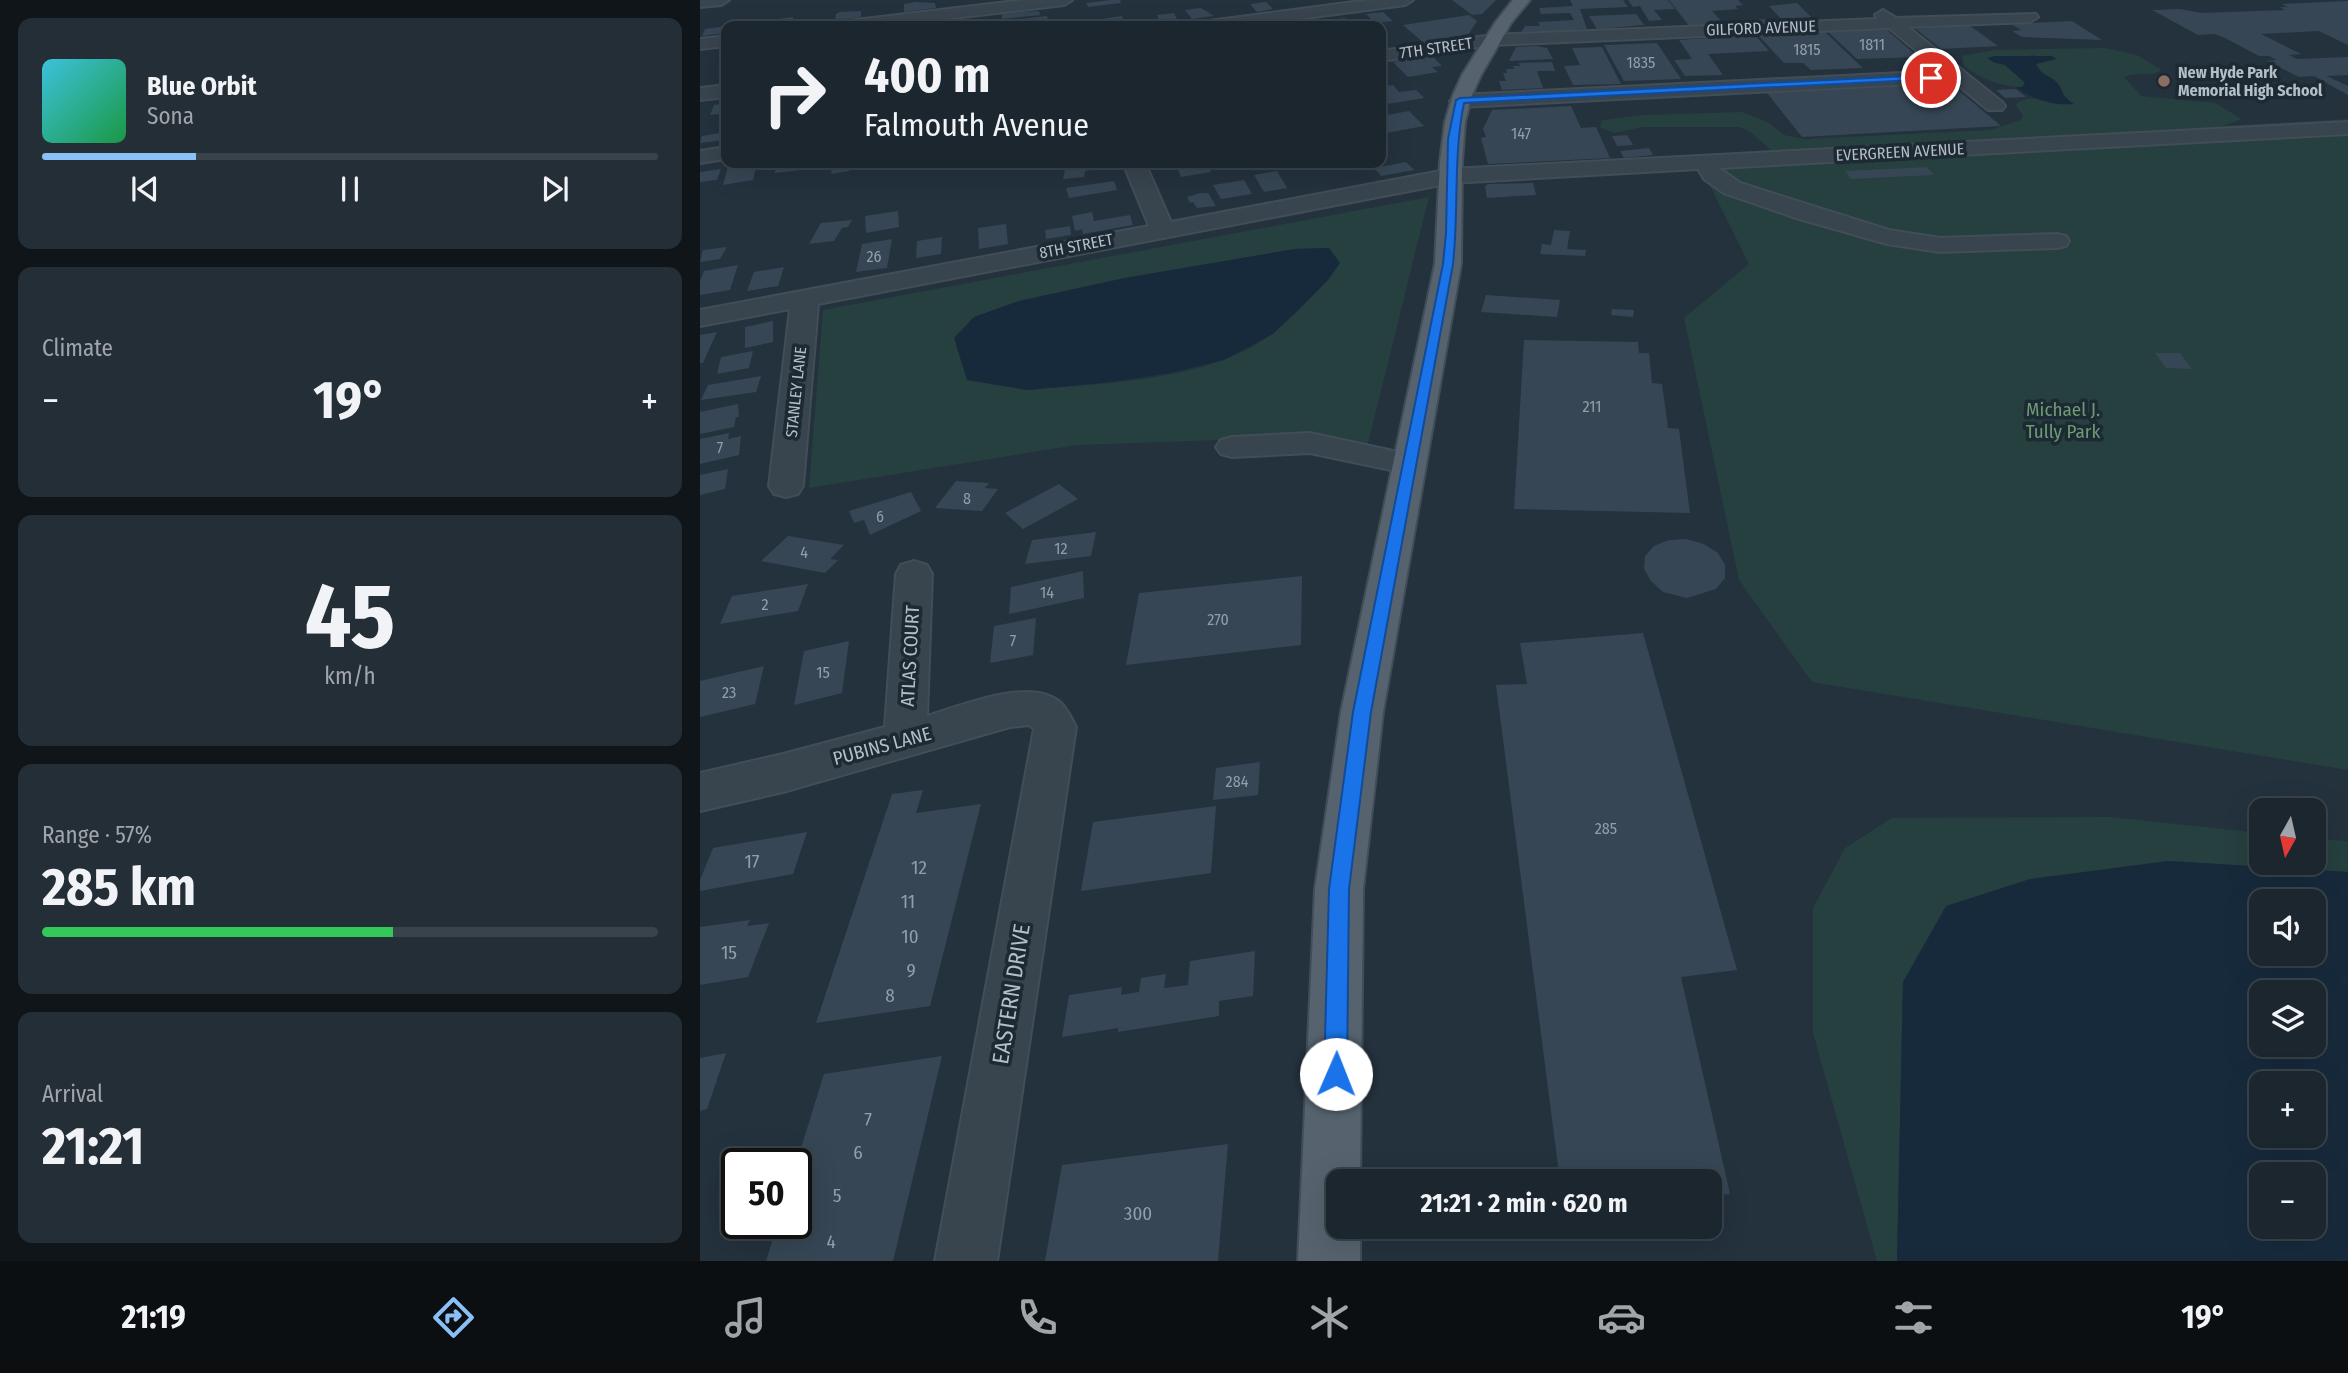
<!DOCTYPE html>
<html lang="en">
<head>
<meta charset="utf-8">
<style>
	:root { --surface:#1b262e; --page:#242e36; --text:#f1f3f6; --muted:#a0a5aa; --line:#39434a; --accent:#8bbff8 }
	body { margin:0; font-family:"Fira Sans Condensed",sans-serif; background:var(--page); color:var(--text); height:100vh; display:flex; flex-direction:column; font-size:26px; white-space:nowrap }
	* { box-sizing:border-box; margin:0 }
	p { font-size:23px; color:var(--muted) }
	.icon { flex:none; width:38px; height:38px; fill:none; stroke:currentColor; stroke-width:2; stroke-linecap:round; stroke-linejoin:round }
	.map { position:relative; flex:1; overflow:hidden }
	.sheet { display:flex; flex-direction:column; gap:18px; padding:18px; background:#0f1519; width:700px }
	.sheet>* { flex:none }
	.top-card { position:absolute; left:21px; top:21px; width:665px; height:147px; border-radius:14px; box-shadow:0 7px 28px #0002,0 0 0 2px var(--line); background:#1b262e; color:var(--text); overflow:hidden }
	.needle { width:46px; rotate:188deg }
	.buttons { position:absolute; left:1549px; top:798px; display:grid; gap:14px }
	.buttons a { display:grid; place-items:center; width:77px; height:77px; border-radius:14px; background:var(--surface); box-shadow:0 7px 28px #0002,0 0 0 2px var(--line); font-size:35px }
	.speed { position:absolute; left:21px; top:1148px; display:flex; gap:14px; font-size:35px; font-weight:700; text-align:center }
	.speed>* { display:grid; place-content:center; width:91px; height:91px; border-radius:50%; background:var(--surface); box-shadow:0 7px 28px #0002,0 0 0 2px var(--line); line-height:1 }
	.speed .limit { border:4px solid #111; border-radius:10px; background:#fff; color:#111 }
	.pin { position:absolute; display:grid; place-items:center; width:60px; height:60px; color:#fff; margin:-30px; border:4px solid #fff; border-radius:50%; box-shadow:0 2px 7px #0007 }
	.me { position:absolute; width:77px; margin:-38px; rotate:1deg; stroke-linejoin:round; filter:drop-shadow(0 0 5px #0008) }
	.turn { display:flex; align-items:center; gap:24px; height:147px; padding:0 28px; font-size:32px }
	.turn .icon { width:91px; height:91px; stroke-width:2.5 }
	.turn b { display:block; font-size:49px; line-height:60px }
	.big { font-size:52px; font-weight:700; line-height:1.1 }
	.sheet .tile { flex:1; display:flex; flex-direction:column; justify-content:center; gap:10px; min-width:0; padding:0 24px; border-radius:14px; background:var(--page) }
	.sheet .dial { align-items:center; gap:0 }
	.dial b { font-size:91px; line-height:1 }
	.song { display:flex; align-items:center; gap:21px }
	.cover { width:84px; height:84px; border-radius:10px; background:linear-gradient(135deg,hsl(190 70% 55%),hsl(140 70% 35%)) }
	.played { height:7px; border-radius:4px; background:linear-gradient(90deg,var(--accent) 25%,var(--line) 25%) }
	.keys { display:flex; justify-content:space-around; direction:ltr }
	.heat { display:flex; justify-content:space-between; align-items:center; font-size:38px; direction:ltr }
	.charge { height:10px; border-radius:5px; background:linear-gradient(90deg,#34c759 57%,var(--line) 0) }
	.trip { position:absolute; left:626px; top:1169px; width:396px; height:70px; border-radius:14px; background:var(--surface); box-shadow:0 7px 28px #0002,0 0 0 2px var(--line); font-weight:700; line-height:70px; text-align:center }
	.tabs { display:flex; height:112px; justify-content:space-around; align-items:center; background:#0b0f12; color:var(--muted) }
	.tabs .icon { width:49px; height:49px }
	.tabs .selected { color:var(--accent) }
	.tabs b { font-size:32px; color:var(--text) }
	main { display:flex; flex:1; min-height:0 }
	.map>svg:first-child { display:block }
	.green { fill:#263f3f; fill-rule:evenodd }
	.water { fill:#172a3c; fill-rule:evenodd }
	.building { fill:#364654 }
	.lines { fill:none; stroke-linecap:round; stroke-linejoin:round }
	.minor-casing { stroke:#414d57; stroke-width:4 }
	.major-casing { stroke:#414d57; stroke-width:4 }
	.minor { fill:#38444e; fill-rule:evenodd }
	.major { fill:#56636e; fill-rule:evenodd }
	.route { fill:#1a73e8; stroke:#114b97; stroke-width:2 }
	.education-dot { fill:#8d6e63; stroke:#1d2933; stroke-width:2.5 }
	.labels { text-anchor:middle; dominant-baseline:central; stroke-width:7; stroke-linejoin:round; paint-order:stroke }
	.far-street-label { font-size:16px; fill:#b4bec9; stroke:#1d2933 }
	.number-label { font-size:16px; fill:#929eaa }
	.far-poi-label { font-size:16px; font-weight:bold; fill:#b4bec9; stroke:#1d2933; text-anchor:start }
	.park-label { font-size:19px; fill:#6c9a72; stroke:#1d2933 }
	.street-label { font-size:19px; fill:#b4bec9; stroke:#1d2933 }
	.near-number-label { font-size:19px; fill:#929eaa }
	.near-street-label { font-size:23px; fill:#b4bec9; stroke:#1d2933 }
</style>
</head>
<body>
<main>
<section class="sheet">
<div class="tile">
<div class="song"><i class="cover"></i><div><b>Blue Orbit</b><p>Sona</p></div></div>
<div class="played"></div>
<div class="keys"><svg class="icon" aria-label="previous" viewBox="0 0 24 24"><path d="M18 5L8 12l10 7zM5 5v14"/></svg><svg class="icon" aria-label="pause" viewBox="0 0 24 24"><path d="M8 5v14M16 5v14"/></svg><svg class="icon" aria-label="next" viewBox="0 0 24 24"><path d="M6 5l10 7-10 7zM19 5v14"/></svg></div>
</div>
<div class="tile"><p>Climate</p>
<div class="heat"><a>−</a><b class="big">19°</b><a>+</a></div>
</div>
<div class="tile dial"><b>45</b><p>km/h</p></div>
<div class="tile"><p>Range · 57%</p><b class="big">285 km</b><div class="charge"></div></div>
<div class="tile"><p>Arrival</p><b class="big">21:21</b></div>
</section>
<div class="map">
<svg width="1648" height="1261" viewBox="0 0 1648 1261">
	<rect width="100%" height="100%" fill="#24323e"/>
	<g class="green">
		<path d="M 1405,48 L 1437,55 L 1462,70 C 1451,78 1436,71 1424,77 L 1441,96 L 1515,103 L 1542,119 L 1523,126 L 1648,119 L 1648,770 L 1112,682 L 1039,580 L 984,318 L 1049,264 L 995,155 L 1071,150 L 1050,132 L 1039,127 L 943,127 L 914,133 L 900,127 L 902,120 L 943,115 L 1043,112 L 1069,123 L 1084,135 L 1105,139 L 1290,130 L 1321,120 L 1323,116 L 1316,106 L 1317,103 C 1337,91 1352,108 1373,103 C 1364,97 1363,94 1359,86 C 1351,72 1339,80 1334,55 L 1293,62 L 1305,65 L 1326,83 L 1322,87 C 1301,87 1281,79 1264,66 L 1262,56 L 1295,50 Z"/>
		<path d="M 729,197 L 667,447 L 604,437 L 377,445 L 109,488 L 123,310 ZM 629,248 L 628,280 C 611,297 594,317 574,332 C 512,382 403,383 327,390 L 319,301 L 425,278 L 595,249 Z"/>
		<polygon points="1410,817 1561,833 1561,863 1614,863 1614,839 1648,841 1648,872 1468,861 1203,982 1197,1261 1177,1261 1113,1033 1113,908 1145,848 1192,818"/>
	</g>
	<g class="water">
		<path d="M 1295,56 L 1352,56 L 1356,59 L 1336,64 C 1340,76 1353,76 1359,85 C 1365,96 1361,95 1374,104 C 1354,106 1331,99 1316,87 L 1322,87 L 1325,83 L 1305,65 L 1293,62 L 1287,58 Z"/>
		<polygon points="629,248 640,263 628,280 573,334 524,360 470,373 412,382 327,390 267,380 254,338 274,317 319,301 425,278 595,249"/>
		<path d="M 1468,861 L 1648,872 L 1648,1261 L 1197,1261 L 1203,982 L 1246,906 L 1330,879 ZM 1561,901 L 1614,901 L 1614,954 L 1561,954 ZM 1561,992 L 1614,992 L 1614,1045 L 1561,1045 ZM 1561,1083 L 1614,1083 L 1614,1136 L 1561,1136 ZM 1561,1174 L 1614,1174 L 1614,1227 L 1561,1227 Z"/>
	</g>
	<g class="building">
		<polygon points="411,0 420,0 421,3 388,7 386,3"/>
		<polygon points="752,0 796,0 782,14 772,15"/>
		<polygon points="870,0 923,0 928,7 880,9 887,29 820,34 825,26 840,26 838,22 874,20 870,13 841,14 839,8 873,6"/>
		<polygon points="928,0 968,0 975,9 954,10 962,20 949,21 940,6 933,7"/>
		<polygon points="969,0 1038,0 1043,5 1035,6 1038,9 1012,11 1025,25 990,27"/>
		<polygon points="1648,1 1648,45 1619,31 1561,34 1601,54 1589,55 1597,59 1648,57 1648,75 1627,76 1648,86 1648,95 1614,76 1599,77 1567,61 1577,60 1569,56 1559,56 1525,38 1514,34 1498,35 1452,10 1480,9 1501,13 1585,10 1580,7 1588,7 1582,4"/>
		<polygon points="216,2 235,3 236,8 204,12 204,4"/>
		<polygon points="566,2 573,9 557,12 550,4"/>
		<polygon points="1097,3 1113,19 1082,20 1069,6"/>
		<polygon points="501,8 514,16 492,19 485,10"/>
		<polygon points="161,11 161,17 135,20 136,14 140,12"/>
		<polygon points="339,11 340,15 302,19 302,14"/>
		<polygon points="683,12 693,21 675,23 666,14"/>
		<polygon points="474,13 478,21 460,23 457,15"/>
		<polygon points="936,14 944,25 897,29 889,16"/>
		<polygon points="769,15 777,21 766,38 725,44 703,25"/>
		<polygon points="347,16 348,20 313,24 312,20"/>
		<polygon points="422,16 423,21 394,24 393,20"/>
		<polygon points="93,17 93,25 70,26 71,20"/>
		<polygon points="645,18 652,25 630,26 624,21"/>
		<polygon points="1065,19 1070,23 1040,25 1036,20"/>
		<polygon points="1372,21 1402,40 1322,37 1312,31 1321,30 1311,24"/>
		<polygon points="1269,25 1298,46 1241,49 1216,29"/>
		<polygon points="27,26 24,33 2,36 5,29"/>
		<polygon points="1181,29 1187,30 1218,57 1157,59 1127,31"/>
		<polygon points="1125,32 1163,68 1111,70 1103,63 1084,63 1058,35"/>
		<polygon points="1055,35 1069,51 1008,54 1023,75 985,76 974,60 992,59 979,40"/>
		<polygon points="957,43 981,79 924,81 904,45"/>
		<polygon points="837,46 847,48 853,59 809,61 816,47"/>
		<polygon points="902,47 921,84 873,85 864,66 880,65 872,48"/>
		<polygon points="732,56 742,66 732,67 738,72 708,77 693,62"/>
		<polygon points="852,62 855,71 837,71 843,88 802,90 799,81 806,81 803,73 807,73 806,69 814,69 813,66 820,66 819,63"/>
		<polygon points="1251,84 1301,126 1102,137 1067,93"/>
		<polygon points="693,85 699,92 716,90 724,98 681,105 681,87"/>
		<polygon points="1316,89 1326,97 1305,98 1296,90"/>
		<polygon points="26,103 26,113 10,115 14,105"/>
		<polygon points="871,106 881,128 896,127 910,158 788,164 781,138 786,137 783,129 792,110"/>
		<polygon points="709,111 724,126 681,134 681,116"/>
		<polygon points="26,132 26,140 0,143 2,136"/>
		<polygon points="927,135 933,145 917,146 912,136"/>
		<polygon points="949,148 953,155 924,158 920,151"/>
		<polygon points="706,162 714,170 681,176 674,168"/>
		<polygon points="57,163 53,180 23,185 28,167"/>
		<polygon points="80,163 105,163 101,170 74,173"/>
		<polygon points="133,163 151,163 149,171 131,174"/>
		<polygon points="401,163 400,169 385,171 384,177 363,179 365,170 374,169 375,164"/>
		<polygon points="489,163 507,163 511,172 481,177 476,165"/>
		<polygon points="1227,167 1234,175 1151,179 1145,171"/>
		<polygon points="21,169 17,180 0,182 0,172"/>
		<polygon points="577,171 587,188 564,192 554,175"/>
		<polygon points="544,180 552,194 521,199 513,185"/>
		<polygon points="414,181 417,190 369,198 366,188"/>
		<polygon points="833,183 836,195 787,198 785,186 788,184"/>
		<polygon points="500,193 508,193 516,206 497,208 493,202 490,203 487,197"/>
		<polygon points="198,211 199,227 166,233 165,216"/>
		<polygon points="392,212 394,221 430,215 433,225 383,234 382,229 375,231 372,216"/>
		<polygon points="152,220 148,227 142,228 134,241 109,244 121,223"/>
		<polygon points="306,224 308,244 279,249 278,228"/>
		<polygon points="370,226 371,235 346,239 345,230"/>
		<polygon points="854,230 870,231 867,249 886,250 885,256 840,254 842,244 851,245"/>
		<polygon points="242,237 241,254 216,258 217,241"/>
		<polygon points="192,239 187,268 156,272 162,244"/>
		<polygon points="27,247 20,259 0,262 3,250"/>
		<polygon points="38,265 30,290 0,295 0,281 4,271"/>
		<polygon points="84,267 78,286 47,291 54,272"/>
		<polygon points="786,295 860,300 857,317 781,312"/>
		<polygon points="912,309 934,310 933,317 911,315"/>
		<polygon points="73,321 73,342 45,348 45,327"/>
		<polygon points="17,332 3,363 0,363 0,335"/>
		<polygon points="824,340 938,342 939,353 949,353 952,383 962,384 968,428 979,429 990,513 814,509"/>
		<polygon points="53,351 49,368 17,374 21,357"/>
		<polygon points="1455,353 1480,353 1492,369 1466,368"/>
		<polygon points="61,376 56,392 1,400 8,385"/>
		<polygon points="38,404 39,417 36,417 34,427 0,434 0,412"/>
		<polygon points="29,433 28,439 41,436 39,455 0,464 0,439"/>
		<polygon points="28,469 25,489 0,495 0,475"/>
		<polygon points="256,481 289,483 285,488 298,489 282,511 235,508"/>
		<polygon points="359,484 378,499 323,529 305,513"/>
		<polygon points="211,492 221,511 170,535 164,520 154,523 149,511"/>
		<polygon points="396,532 391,556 325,564 332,540"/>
		<polygon points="88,536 144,545 130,559 138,560 125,573 61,561"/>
		<polygon points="986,539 1004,544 1018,553 1025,565 1025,578 1016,589 987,598 963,592 951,581 944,569 945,556 954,546 969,540"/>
		<polygon points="383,571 384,598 309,614 311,587"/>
		<polygon points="602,576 601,645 426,665 439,593"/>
		<polygon points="108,584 98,611 20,624 32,596"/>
		<polygon points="336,618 333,655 290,663 294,626"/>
		<polygon points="943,633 1037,970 981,977 1030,1194 1010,1196 1010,1181 860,1181 796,685 827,684 820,643"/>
		<polygon points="149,641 142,693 94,705 104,651"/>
		<polygon points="64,666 55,704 0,717 0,681"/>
		<polygon points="560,762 558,795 513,800 516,768"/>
		<polygon points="223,790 216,813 281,804 230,1006 116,1023 192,794"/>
		<polygon points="516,806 511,873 381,891 393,822"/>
		<polygon points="107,832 93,874 0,891 0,880 13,848"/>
		<polygon points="50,920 47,926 69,923 48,977 0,985 0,927"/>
		<polygon points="555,951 553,996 519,1001 519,1016 418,1032 418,1028 362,1037 369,995 422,987 421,995 439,992 441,978 466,974 464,988 488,985 490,961"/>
		<polygon points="26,1053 7,1109 0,1111 0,1058"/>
		<polygon points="242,1056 193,1261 66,1261 78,1223 96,1223 96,1164 124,1074"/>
		<polygon points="528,1144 518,1261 345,1261 362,1165"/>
	</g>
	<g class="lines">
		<g class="minor-casing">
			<g id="minor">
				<polygon points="0,0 29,0 21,5 0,7"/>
				<polygon points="324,0 372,0 364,5 186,26 139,26 147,21"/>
				<polygon points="669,0 713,0 705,5 544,26 501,26 509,21"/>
				<polygon points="1183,10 1196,18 1336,14 1338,17 1330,22 1208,27 1302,102 1305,106 1302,110 1288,110 1254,82 760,107 750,101 760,95 1241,71 1189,28 792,45 681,61 681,51 792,35 1177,19 1175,15"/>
				<polygon points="26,36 26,46 0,49 0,39"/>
				<polygon points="26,85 26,97 0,100 0,88"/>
				<polygon points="1648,122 1648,134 1019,168 1040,183 1189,230 1240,238 1357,234 1366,236 1369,241 1366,246 1357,248 1240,252 1187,244 1096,218 1024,193 1004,179 998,169 751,183 118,304 103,486 98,494 86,497 74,494 69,486 90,309 0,326 0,310 449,226 423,163 445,163 471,222 751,169"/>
				<polygon points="26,147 26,159 0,163 0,151"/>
				<polygon points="610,433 721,457 726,464 721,471 710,474 610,453 532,457 521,454 516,447 521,440 532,437"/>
				<path d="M 214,561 L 227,565 L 232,574 L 227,716 C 261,706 331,676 361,703 C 368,710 372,719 376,727 L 297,1261 L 235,1261 L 334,729 L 329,725 L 310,727 L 83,792 L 0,811 L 0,773 L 83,754 L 185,727 L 196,574 L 201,565 Z"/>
			</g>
		</g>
		<g class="major-casing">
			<polygon id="major" points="813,0 830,0 811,23 781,75 772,95 765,122 762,162 761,264 683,712 663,889 660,1181 639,1181 639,1227 660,1227 660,1261 598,1261 615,889 641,712 735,264 740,162 745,122 753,95 762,75 795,23"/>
		</g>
		<use href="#minor" class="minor"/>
		<use href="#major" class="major"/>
	</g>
	<path class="route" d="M 1231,75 L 1234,79 L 764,103 C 753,156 759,210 753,264 L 671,712 L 649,889 L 647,1074 L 644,1082 L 636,1085 L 628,1082 L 624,1074 L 629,889 L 653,712 L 743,264 L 746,233 L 748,139 L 756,100 L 760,98 Z"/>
	<circle class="education-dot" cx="1464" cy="81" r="7"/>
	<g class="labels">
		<g class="far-street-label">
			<text transform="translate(1061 28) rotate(-2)">GILFORD AVENUE</text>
			<text transform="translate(736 48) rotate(-8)">7TH STREET</text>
			<text transform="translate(1200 152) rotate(-3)">EVERGREEN AVENUE</text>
			<text transform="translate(376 246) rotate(-11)">8TH STREET</text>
			<text transform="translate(96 392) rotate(-84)">STANLEY LANE</text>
		</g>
		<g class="number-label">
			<text x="1172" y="44">1811</text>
			<text x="1107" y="49">1815</text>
			<text x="941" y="62">1835</text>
			<text x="821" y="133">147</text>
			<text x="174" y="256">26</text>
			<text x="892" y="406">211</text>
			<text x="20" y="447">7</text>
			<text x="267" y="498">8</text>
			<text x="180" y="516">6</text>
			<text x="361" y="548">12</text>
			<text x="104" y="552">4</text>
			<text x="347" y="592">14</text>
			<text x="65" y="604">2</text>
			<text x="518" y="619">270</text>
			<text x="313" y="640">7</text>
			<text x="123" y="672">15</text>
			<text x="29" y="692">23</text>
			<text x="537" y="781">284</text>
			<text x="906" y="828">285</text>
		</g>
		<g class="far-poi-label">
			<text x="1478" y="72">New Hyde Park<tspan x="1478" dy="18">Memorial High School</tspan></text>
		</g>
		<g class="park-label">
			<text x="1363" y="409">Michael J.<tspan x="1363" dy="22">Tully Park</tspan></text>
		</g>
		<g class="street-label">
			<text transform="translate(210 656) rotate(-87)">ATLAS COURT</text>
			<text transform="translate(182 746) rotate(-15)">PUBINS LANE</text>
		</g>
		<g class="near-number-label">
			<text x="52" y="861">17</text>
			<text x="219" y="867">12</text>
			<text x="208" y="901">11</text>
			<text x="210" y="936">10</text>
			<text x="29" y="952">15</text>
			<text x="211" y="970">9</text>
			<text x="190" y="995">8</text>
			<text x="168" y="1119">7</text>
			<text x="158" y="1152">6</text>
			<text x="137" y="1195">5</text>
			<text x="438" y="1213">300</text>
			<text x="131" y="1241">4</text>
		</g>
		<g class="near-street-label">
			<text transform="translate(311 994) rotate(-81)">EASTERN DRIVE</text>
		</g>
	</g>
</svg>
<div class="buttons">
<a><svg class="needle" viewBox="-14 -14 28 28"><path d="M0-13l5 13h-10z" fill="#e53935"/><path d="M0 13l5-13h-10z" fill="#a0a5aa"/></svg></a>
<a><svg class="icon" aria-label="sound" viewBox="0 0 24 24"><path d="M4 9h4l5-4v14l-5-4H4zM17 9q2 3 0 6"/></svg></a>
<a><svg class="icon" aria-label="layers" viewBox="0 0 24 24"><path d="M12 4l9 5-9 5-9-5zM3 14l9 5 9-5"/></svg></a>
<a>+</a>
<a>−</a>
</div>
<div class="speed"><div class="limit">50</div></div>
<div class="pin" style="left:1231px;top:78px;background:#d93025"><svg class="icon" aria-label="arrive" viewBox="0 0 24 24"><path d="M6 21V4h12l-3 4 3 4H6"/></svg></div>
<svg class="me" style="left:636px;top:1074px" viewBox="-20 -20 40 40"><circle r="19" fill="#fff"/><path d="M0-13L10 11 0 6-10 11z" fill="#1a73e8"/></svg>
<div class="trip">21:21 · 2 min · 620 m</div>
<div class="top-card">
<div class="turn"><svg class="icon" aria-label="right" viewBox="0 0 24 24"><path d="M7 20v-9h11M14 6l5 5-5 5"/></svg><div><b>400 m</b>Falmouth Avenue</div></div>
</div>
</div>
</main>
<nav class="tabs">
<b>21:19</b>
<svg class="icon selected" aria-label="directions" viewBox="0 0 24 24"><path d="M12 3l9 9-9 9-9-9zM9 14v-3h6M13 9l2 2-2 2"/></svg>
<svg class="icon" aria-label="music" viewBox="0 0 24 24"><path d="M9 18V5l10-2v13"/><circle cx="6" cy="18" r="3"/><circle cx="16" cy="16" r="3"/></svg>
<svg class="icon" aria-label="phone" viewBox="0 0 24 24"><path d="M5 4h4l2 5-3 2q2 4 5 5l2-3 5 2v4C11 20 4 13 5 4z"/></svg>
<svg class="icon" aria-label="climate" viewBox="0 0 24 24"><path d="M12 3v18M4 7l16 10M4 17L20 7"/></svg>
<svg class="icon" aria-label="car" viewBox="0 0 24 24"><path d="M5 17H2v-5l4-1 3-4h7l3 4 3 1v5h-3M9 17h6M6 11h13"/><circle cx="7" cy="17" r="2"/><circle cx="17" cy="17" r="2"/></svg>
<svg class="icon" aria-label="filters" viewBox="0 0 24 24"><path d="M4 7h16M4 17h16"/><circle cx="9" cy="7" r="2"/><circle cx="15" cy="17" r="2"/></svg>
<b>19°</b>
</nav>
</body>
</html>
